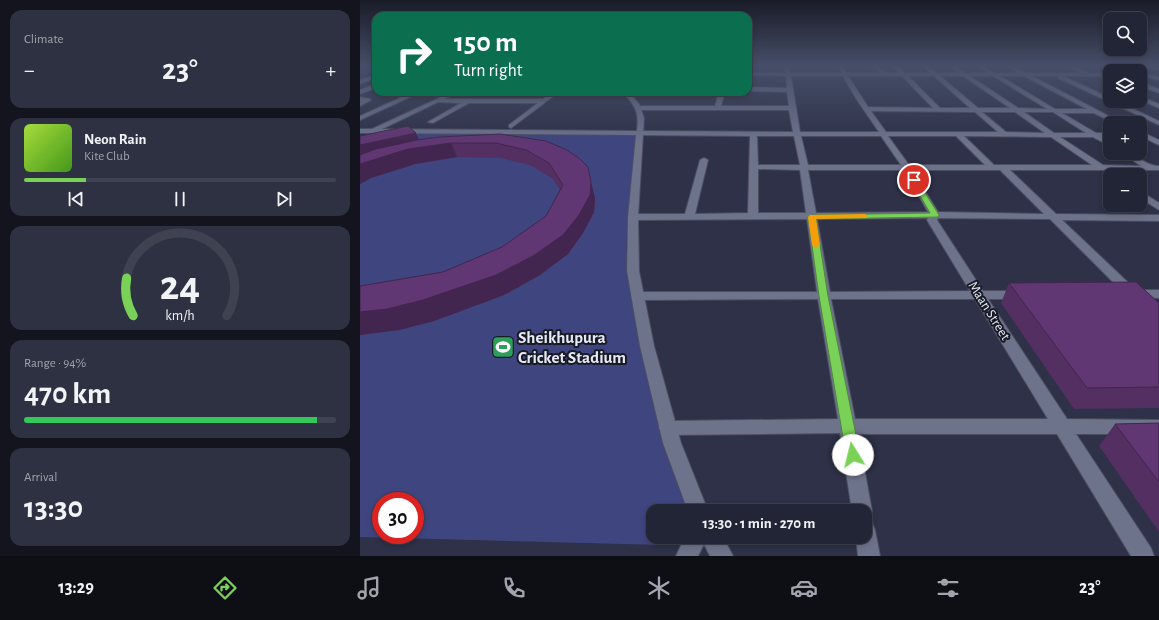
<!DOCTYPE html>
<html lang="en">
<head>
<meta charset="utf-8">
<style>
	:root { --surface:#222535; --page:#2e3141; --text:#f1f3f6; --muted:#a2a5ad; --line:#3f4250; --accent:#7ad157 }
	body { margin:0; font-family:"Alegreya Sans",sans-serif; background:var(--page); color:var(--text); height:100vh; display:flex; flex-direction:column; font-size:15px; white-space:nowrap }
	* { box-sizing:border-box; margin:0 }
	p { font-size:13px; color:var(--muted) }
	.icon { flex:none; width:22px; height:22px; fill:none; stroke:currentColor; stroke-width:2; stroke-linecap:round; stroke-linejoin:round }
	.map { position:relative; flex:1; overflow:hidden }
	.panel { display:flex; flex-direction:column; gap:10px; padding:10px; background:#13141d; width:360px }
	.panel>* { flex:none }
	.guide { position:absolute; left:12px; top:12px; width:380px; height:84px; border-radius:12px; box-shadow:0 2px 6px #0003,0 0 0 1px var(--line); background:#0b6e4f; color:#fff; overflow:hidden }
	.tools { position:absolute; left:743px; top:12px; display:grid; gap:8px }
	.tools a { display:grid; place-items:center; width:44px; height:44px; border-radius:8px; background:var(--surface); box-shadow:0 2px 6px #0003,0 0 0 1px var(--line); font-size:20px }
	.speed { position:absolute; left:12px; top:492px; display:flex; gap:8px; font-size:20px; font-weight:700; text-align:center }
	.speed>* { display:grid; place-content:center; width:52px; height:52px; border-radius:50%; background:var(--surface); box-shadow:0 2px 6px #0003,0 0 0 1px var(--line); line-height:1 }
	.speed .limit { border:6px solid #d22; background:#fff; color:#111 }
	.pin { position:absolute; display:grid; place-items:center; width:34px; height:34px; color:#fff; margin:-17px; border:2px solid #fff; border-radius:50%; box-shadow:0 1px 4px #0007 }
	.me { position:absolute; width:44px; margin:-22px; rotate:351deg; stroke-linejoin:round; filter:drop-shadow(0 0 3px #0008) }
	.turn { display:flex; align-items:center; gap:14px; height:84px; padding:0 16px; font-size:18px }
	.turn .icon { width:52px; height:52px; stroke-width:2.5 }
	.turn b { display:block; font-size:28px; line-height:34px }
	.big { font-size:30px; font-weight:700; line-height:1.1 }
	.panel .widget { flex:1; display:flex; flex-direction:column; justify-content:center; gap:6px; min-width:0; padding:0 14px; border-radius:12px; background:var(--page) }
	.panel .dial { align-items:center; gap:0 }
	.dial svg { height:104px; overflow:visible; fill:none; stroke:var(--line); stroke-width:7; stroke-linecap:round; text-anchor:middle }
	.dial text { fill:var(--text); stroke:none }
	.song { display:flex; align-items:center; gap:12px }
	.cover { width:48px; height:48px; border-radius:6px; background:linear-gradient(135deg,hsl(80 70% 55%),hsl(100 70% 35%)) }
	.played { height:4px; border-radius:2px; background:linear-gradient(90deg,var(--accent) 20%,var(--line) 20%) }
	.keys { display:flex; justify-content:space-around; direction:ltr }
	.heat { display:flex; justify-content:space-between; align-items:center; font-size:22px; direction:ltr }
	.charge { height:6px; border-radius:3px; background:linear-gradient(90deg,#34c759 94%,var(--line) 0) }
	.trip { position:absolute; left:286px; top:504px; width:226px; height:40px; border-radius:12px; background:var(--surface); box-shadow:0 2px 6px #0003,0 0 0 1px var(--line); font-weight:700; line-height:40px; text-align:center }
	.menu { display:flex; height:64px; justify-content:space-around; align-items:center; background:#0e0f15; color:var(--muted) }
	.menu .icon { width:28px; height:28px }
	.menu .active { color:var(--accent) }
	.menu b { font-size:18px; color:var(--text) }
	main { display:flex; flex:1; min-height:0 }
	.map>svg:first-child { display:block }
	.green { fill:#3f457f; fill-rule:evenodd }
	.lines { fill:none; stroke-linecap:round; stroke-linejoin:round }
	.minor-casing { stroke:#4c4f62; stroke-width:2 }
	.tertiary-casing { stroke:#4c4f62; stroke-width:2 }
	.minor { fill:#6e738c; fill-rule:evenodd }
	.tertiary { fill:#6e738c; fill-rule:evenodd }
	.wall { fill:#532f62 }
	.shaded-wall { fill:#432650 }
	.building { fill:#603772; stroke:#432650 }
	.route { fill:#7ad157; stroke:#4f8839 }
	.slow { fill:#f59e0b }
	.labels { text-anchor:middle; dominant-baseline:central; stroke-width:4; stroke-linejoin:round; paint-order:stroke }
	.street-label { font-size:14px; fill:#e6e9f7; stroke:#181a24 }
	.near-poi-label { font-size:17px; font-weight:bold; fill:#e6e9f7; stroke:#181a24; text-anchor:start }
</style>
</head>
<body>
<main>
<section class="panel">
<div class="widget"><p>Climate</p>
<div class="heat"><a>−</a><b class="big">23°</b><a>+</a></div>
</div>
<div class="widget">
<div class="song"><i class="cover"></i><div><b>Neon Rain</b><p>Kite Club</p></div></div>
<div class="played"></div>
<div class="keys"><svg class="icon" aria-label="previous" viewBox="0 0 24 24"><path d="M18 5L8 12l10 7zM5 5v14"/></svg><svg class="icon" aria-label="pause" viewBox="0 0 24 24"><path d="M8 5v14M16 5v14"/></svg><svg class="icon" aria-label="next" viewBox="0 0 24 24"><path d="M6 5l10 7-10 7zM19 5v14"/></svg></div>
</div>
<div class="widget dial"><svg viewBox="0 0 100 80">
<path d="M14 69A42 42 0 1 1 86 69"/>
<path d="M14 69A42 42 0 0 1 9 40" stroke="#7ad157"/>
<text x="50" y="56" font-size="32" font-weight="700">24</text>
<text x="50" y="72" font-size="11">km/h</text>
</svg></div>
<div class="widget"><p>Range · 94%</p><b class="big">470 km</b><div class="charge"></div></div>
<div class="widget"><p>Arrival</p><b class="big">13:30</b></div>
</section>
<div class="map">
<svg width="799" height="556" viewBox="0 0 799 556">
	<rect width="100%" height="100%" fill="#2e3147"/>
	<path class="green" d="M 22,132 L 276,135 L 266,249 L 305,445 L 325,498 L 326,511 L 293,511 L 293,537 L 315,537 L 302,545 L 0,537 L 0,139 ZM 21,501 L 55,501 L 55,535 L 21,535 Z"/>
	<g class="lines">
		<g class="minor-casing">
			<g id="minor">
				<path d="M 425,66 L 429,66 L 430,73 L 482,73 L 478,66 L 482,66 L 486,73 L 520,73 L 515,68 L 506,66 L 518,66 L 526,73 L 539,73 L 533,66 L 537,66 L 545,73 L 570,73 L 563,66 L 567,66 L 576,73 L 599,73 L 590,66 L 594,66 L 606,73 L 628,73 L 617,66 L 622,66 L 635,73 L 659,73 L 646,66 L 651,66 L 666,73 L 723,73 L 706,66 L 711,66 L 728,72 L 728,73 L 750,74 L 750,76 L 703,76 L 750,98 L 750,101 L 756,101 L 799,121 L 799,125 L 797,124 L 698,78 L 698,76 L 672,76 L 762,123 L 754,123 L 734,113 L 702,113 L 736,133 L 750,133 L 750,137 L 743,137 L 750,141 L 750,146 L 733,137 L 700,137 L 743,165 L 781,166 L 762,153 C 779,153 784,166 799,166 L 799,170 L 650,170 L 696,214 L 799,215 L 799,221 L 702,220 L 776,290 L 799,290 L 799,298 L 768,297 L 690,219 L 578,218 L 577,220 L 623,291 L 661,291 L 665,292 L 667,295 L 665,298 L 661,299 L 628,299 L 707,419 L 799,420 L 799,434 L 716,434 L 791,548 L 794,556 L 771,556 L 697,434 L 498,434 L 512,511 L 509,518 L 505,520 L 512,523 L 515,530 L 520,556 L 498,556 L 496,537 L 505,537 L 505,511 L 492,511 L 480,433 L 308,435 L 302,433 L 299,428 L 302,423 L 308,421 L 478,419 L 458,299 L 279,300 L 275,299 L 273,296 L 275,293 L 279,292 L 457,292 L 447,219 L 273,220 L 268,217 L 273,214 L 325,214 L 340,160 L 344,158 L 348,160 L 335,214 L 388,213 L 390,136 L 280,135 L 277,133 L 280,131 L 433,132 L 429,110 L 280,110 L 277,108 L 280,106 L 355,106 L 359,92 L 365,92 L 361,106 L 429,106 L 427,92 L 388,91 L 388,87 L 427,88 L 426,76 L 388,75 L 388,73 L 425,73 ZM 431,76 L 483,76 L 497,100 L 519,132 L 440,132 ZM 488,76 L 542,76 L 573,108 L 508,107 ZM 548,76 L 574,76 L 610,108 L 580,108 ZM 580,76 L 603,76 L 650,108 L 618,108 ZM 610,76 L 633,76 L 687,109 L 658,108 ZM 640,76 L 664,76 L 727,109 L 695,109 ZM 511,111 L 615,112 L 638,132 L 526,132 ZM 622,112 L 655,112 L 685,133 L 646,132 ZM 664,112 L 693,112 L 726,133 L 694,133 ZM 397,136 L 434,136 L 440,165 L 398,165 ZM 441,136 L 521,136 L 541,165 L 448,165 ZM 528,136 L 596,136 L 625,165 L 549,165 ZM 604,136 L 691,137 L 732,165 L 634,165 ZM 398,169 L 440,170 L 446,213 L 398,213 ZM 448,170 L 544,170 L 568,212 L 456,213 ZM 552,170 L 640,170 L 684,214 L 578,212 ZM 568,218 L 567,220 L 610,291 L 470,292 L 457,219 ZM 471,299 L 615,299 L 688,419 L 495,419 Z"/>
				<polygon points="758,66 763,66 777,71 770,71"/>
				<polygon points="785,66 799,68 799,70 785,67"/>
				<polygon points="780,72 799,77 799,80 780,75"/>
				<polygon points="16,75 16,78 0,84 0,80"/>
				<polygon points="780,82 799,89 799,93 780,86"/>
				<polygon points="16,84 16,88 0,94 0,90"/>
				<polygon points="53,92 61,92 0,120 0,116"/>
				<polygon points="193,92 199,92 151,128 149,127 149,125 178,103 109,103 73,123 68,122 101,103 76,102 75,101 78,99 183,99"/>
				<polygon points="780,96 799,104 799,108 780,100"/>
				<polygon points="0,97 10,99 11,100 0,106 0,102 2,101 0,101"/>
				<polygon points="780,131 799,140 799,145 780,136"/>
				<polygon points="780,191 799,203 799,210 780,198"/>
			</g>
		</g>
		<g class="tertiary-casing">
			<g id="tertiary">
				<path d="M 92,92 L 99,92 L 22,129 L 277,131 C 279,111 276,107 263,92 L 269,92 L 279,104 L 284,118 L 278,217 L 279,271 L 294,346 L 321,443 L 348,511 L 328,511 L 303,443 L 280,346 L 267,271 L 268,217 L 276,135 L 0,133 L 0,129 L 12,129 Z"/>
				<polygon points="325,537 363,537 373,556 350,556 344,544 338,556 316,556"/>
			</g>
		</g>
		<use href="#minor" class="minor"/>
		<use href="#tertiary" class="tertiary"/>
	</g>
	<g class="wall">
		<polygon points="0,136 59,140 186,141 235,198 234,212 223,233 208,254 180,275 144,295 74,321 39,330 0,335 0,286 83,272 142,247 186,216 200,190 193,179 170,165 141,158 97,157 55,164 11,178 0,184"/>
		<polygon points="649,283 799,303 799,408 714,409 641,303"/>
		<polygon points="799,423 799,532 739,446 755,424"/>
	</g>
	<g class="shaded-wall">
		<polygon points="56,133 61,144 0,157 0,145"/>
		<polygon points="91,143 97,157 55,164 11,178 0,184 0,164 2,163 48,149"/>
		<polygon points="231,182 235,198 234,212 223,233 208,254 180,275 144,295 74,321 39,330 0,335 0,312 136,275"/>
	</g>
	<g class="building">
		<polygon points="48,126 56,133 0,145 0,136"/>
		<polygon points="140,134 186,141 207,150 220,159 228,167 231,182 230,195 219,215 203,235 173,256 136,275 63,300 27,309 0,312 0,286 83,272 142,247 186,216 203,185 189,163 166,150 136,143 91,143 48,149 0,164 0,155 16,149 57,140 79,137"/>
		<polygon points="776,282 799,303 799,387 727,388 649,283"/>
		<polygon points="799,423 799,482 755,424"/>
	</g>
	<linearGradient id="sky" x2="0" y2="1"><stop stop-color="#191b27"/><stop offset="0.46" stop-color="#464e69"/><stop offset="1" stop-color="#464e69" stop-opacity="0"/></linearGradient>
	<rect width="799" height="143" fill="url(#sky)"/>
	<polygon class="route" points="552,178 557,180 579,215 578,217 456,219 468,296 500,455 498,459 493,461 488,459 486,455 459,296 448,217 452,215 570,213 551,180"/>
	<polygon class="slow" points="505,214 508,216 507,218 456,219 460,245 456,248 452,245 448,217 450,215"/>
	<defs>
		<g id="stadium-square" transform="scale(1.15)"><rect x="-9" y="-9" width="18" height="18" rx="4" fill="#2e9e5b" stroke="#181a24"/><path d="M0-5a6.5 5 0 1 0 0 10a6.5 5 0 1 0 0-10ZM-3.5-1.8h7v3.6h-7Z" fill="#fff"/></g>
	</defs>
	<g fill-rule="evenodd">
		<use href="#stadium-square" x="143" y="347"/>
	</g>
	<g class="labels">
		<g class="street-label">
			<text transform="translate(629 311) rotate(58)">Maan Street</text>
		</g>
		<g class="near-poi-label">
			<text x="158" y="337">Sheikhupura<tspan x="158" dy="20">Cricket Stadium</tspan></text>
		</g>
	</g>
</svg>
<div class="tools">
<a><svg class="icon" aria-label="search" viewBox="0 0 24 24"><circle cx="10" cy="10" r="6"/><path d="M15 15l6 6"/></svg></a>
<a><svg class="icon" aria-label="layers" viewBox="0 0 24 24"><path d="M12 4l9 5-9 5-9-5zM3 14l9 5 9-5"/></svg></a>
<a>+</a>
<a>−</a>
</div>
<div class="speed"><div class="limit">30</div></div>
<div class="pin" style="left:554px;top:180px;background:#d93025"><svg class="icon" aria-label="arrive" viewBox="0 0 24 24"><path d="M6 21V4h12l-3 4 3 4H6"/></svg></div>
<svg class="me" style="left:493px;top:455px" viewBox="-20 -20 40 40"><circle r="19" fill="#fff"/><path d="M0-13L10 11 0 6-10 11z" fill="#7ad157"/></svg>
<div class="trip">13:30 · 1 min · 270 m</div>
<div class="guide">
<div class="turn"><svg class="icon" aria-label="right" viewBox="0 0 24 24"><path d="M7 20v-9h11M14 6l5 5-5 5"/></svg><div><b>150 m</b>Turn right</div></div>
</div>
</div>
</main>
<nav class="menu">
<b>13:29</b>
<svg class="icon active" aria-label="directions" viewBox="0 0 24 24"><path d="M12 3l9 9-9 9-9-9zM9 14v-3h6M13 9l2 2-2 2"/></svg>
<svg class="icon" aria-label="music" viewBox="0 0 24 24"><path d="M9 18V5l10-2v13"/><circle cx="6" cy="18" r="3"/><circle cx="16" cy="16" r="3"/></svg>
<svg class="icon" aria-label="phone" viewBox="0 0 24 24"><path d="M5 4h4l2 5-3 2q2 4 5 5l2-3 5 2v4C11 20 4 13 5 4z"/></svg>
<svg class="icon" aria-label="climate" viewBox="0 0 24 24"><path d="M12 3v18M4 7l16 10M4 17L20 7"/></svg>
<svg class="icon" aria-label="car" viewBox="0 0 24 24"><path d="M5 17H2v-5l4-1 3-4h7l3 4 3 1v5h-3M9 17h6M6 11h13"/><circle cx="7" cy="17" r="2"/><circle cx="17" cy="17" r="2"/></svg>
<svg class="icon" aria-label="filters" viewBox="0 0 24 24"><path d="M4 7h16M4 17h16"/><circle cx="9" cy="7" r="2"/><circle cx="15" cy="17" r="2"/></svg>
<b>23°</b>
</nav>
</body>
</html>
